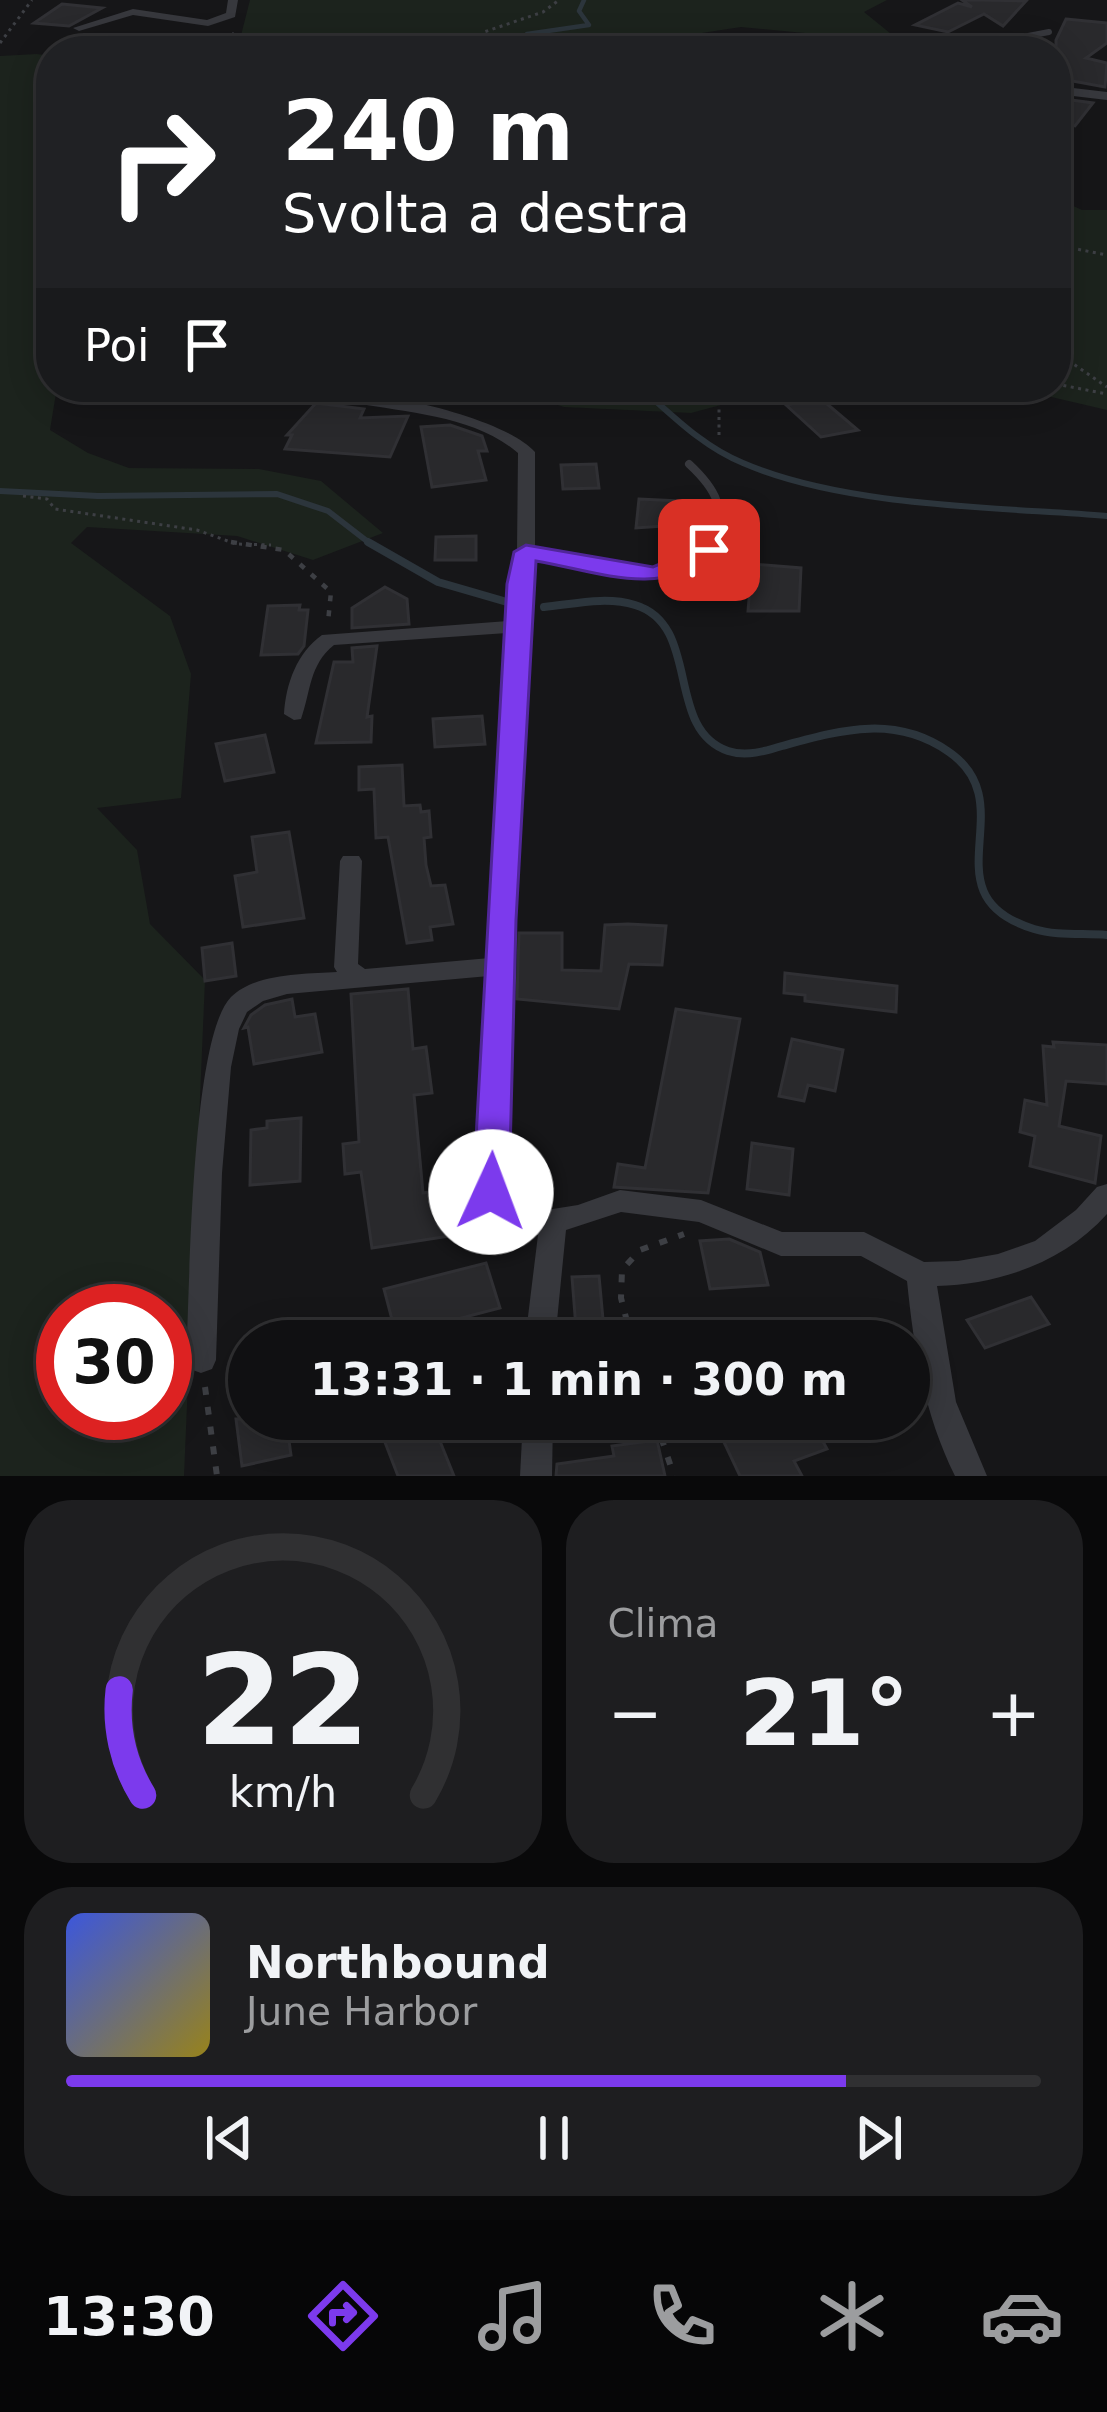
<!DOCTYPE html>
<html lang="it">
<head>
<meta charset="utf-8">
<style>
	:root { --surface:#101012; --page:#1e1e20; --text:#f1f3f6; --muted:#9c9d9f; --line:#303032; --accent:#7c3aed }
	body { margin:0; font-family:"DejaVu Sans",sans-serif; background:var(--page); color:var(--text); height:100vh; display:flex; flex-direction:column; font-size:45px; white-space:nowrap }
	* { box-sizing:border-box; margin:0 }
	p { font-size:39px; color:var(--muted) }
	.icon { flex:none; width:66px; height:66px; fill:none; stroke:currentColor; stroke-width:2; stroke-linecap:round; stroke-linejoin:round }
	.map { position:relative; height:1476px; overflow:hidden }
	.details { display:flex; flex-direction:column; gap:24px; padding:24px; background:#09090a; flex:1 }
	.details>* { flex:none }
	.top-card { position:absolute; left:36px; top:36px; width:1035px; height:366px; border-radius:48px; box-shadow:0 6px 30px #0003,0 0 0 3px var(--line); background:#202124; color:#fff; overflow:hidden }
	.speed { position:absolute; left:36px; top:1284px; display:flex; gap:24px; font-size:60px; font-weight:700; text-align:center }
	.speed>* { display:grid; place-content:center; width:156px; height:156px; border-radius:50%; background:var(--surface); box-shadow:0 6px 30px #0003,0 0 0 3px var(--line); line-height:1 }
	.speed .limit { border:18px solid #d22; background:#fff; color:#111 }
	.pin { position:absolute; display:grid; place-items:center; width:102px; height:102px; color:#fff; margin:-51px; border-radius:24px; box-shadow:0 6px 18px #0006 }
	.me { position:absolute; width:132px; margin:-66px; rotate:2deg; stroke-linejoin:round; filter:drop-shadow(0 0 9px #0008) }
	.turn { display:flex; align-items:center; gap:42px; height:252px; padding:0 48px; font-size:54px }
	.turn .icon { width:156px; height:156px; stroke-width:2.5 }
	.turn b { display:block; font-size:84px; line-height:102px }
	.then { display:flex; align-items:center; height:114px; padding:0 48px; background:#0003; gap:24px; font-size:45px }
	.big { font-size:90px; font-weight:700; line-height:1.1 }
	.details .tile { flex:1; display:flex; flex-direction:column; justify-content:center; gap:18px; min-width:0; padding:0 42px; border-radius:48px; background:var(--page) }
	.details .dial { align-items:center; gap:0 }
	.dial svg { height:312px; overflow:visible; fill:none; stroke:var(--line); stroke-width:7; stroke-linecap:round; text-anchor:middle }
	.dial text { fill:var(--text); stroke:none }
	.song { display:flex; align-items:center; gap:36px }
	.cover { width:144px; height:144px; border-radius:18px; background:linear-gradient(135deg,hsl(230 70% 55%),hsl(50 70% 35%)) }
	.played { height:12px; border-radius:6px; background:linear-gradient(90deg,var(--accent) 80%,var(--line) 80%) }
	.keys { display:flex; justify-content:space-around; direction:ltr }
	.heat { display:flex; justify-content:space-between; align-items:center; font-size:66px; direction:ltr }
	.details .tiles { flex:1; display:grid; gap:24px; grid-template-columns:1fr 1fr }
	.tile:last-child { grid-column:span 2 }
	.trip { position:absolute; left:228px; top:1320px; width:702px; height:120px; border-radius:60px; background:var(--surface); box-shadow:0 6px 30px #0003,0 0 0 3px var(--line); font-weight:700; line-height:120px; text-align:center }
	.dock { display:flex; height:192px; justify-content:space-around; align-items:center; background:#060607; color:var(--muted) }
	.dock .icon { width:84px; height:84px }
	.dock .active { color:var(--accent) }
	.dock b { font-size:54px; color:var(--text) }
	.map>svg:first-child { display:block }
	.built { fill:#222225 }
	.green { fill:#1c231d; fill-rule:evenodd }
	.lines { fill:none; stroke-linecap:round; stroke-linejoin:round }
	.stream-far2 { stroke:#2c353c; stroke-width:4.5 }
	.stream-far1 { stroke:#2c353c; stroke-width:6 }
	.stream { stroke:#2c353c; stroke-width:8 }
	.building { fill:#29292c; stroke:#303034; stroke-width:3 }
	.path-far2 { stroke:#3d3f44; stroke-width:3; stroke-dasharray:3 4.5; stroke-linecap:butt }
	.path-far1 { stroke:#3d3f44; stroke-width:4.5; stroke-dasharray:6 9; stroke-linecap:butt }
	.path { stroke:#3d3f44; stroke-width:6; stroke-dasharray:8 12; stroke-linecap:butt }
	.service-far2 { stroke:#37383d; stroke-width:6 }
	.service-far1 { stroke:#37383d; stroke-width:8 }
	.service { stroke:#37383d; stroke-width:10 }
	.minor { fill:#37383d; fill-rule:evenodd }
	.route { fill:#7c3aed; stroke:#51269a; stroke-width:3 }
</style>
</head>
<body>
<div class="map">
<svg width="1107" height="1476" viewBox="0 0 1107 1476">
	<rect width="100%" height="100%" fill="#161618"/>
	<polygon class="built" points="840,38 903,47 995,43 997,51 774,51"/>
	<g class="green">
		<polygon points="250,0 887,0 864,12 901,42 741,27 643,42 660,51 434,51 441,35 413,39 402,51 237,51"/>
		<path d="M 37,54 L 51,56 L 51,387 L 57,387 L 50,430 L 88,453 L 129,468 L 259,469 L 321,481 L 383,533 L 313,560 L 237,536 L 87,527 L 71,543 L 170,616 L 191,674 L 181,798 L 97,808 L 137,850 L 150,924 L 205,980 L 184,1476 L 0,1476 L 0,56 ZM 63,1311 L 165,1311 L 165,1413 L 63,1413 Z"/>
		<polygon points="1056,198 1082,210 1107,210 1107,410 1008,387 1056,387"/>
		<polygon points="502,387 788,387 691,413 564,407"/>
	</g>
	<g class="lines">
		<polyline class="stream-far2" points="509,51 527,34 589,25 579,11 584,0"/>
		<g class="stream-far1">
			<path d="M 640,387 C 672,415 703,447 743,463 C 845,507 996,507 1107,516"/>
			<polyline points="0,491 98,496 277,494 328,511 372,545"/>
		</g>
		<g class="stream">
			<polyline points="368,542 438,582 507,602"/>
			<path d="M 544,607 C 574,604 606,596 635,605 C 702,625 664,729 728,751 C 746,757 766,751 782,746 C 841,730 895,714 949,752 C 1026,805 924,895 1034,929 C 1057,936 1083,933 1107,935"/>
		</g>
	</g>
	<g class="building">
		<polygon points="962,0 980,0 1026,1 1003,26 984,14 948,32 915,25 958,3 972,7"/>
		<polygon points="62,4 102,8 69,26 34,23"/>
		<polygon points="1066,19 1107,23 1107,43 1086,58 1107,63 1105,87 1056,78 1056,40"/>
		<polygon points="1064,99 1093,103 1075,126 1056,123 1056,109"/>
		<polygon points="820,398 858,430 821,437 786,405"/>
		<polygon points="316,403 364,409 360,418 408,416 390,457 285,449 292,435 287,435"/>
		<polygon points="450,425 482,436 487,451 478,451 486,480 432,487 421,427"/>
		<polygon points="596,464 599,488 563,489 561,465"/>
		<polygon points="639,499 679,501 678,525 636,528"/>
		<polygon points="476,536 476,560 435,560 436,537"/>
		<polygon points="752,564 801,568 799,611 748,611"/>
		<polygon points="385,587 407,599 409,624 352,628 352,608"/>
		<polygon points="300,605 299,610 308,610 304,646 298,654 261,655 268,606"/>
		<polygon points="377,646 367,717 372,716 371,742 316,743 334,662 353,662 352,648"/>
		<polygon points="482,716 485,744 435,747 433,719"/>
		<polygon points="265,735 274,772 225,781 216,744"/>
		<polygon points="402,765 404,806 420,805 421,812 429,811 431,837 424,838 426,865 431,886 445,885 453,924 430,927 432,940 407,943 388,837 376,838 374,789 359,790 359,767"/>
		<polygon points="289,832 304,918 243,927 235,876 257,872 252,837"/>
		<polygon points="628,924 666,926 662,965 629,964 619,1009 517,999 519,933 562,933 562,970 601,971 605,925"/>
		<polygon points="232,943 236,976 205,981 202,948"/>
		<polygon points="785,973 897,986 896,1012 805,1001 805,995 784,993"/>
		<polygon points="408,989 413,1049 426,1047 432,1093 414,1095 423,1193 448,1189 456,1235 372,1248 361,1172 345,1174 343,1144 359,1142 351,994"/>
		<polygon points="292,999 295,1017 315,1014 322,1052 254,1064 248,1027 244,1028 251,1015 265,1005"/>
		<polygon points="676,1009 740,1019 708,1193 614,1187 618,1164 645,1168"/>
		<polygon points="792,1039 843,1050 835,1091 808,1085 804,1101 779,1096"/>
		<polygon points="1053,1042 1107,1045 1107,1084 1066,1081 1059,1126 1101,1136 1095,1183 1030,1166 1035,1136 1020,1132 1025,1100 1047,1105 1043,1046 1054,1047"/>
		<polygon points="301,1118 300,1181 250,1185 251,1130 267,1128 267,1121"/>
		<polygon points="752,1143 793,1149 789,1195 747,1189"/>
		<polygon points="729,1239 760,1252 768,1285 710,1289 700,1241"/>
		<polygon points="486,1263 500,1308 396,1335 384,1289"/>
		<polygon points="599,1276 605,1341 577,1341 572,1277"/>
		<polygon points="1031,1297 1049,1324 985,1348 967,1320"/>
		<polygon points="236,1419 286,1419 291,1455 242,1466"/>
		<polygon points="376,1419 431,1419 454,1476 398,1476"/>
		<polygon points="713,1419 811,1419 827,1449 794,1461 802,1476 740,1476"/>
		<polygon points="657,1440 665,1476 556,1476 557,1464 614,1456 612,1446"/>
	</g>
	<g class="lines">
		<g class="path-far2">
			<polyline points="0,43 32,0"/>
			<polyline points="216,51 236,31"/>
			<polyline points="475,51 484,32 543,12 559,0"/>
			<polyline points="1056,245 1107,255"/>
			<polyline points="1056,352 1107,387"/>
			<polyline points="1056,384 1107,394"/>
			<polyline points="719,387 719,437"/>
			<polyline points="23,496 47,499 55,509 197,530 236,544 271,545"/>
		</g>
		<polyline class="path-far1" points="231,542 284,550 331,592 328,622"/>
		<g class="path">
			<polyline points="632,1341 621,1298 622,1270 640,1250 684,1234"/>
			<polyline points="205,1387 217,1476"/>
			<polyline points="655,1419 674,1476"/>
		</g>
		<polyline class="service-far2" points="1001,41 1049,32"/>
		<path class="service-far1" d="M 689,464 C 716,489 728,510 712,545"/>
		<path class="service" d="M 526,552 C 573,561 686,599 713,542"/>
		<g class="minor">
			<polygon points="228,0 238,0 235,17 208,26 133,15 79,31 73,28 133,9 207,20 226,13"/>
			<polygon points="939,37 996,37 1010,51 998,51 993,43 935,42 935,38"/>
			<polygon points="1056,86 1107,92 1107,100 1056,94"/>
			<path d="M 301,387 C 356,387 498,412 535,452 L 535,552 L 528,584 L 505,1190 L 521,1214 L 578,1205 L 620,1190 L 701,1200 L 782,1232 L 864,1232 L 924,1262 L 958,1261 L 998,1254 L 1035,1241 L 1076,1210 L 1097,1187 L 1107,1184 L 1107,1214 C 1064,1262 1001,1284 937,1286 L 956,1402 L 987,1476 L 955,1476 C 924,1413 914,1350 907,1281 L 861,1256 L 781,1256 L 699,1222 L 621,1212 L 566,1230 L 555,1341 L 525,1341 L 538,1235 L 514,1239 L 504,1235 L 477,1192 L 489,976 L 287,994 L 263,1001 L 247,1012 L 239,1029 L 231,1067 L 222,1173 L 216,1360 L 212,1369 L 201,1373 L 190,1369 L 186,1360 C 190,1293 190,1039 231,997 C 255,973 305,974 337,972 L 334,967 L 340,861 L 343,856 L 359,856 L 362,861 L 358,964 L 365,969 L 490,958 L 507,633 L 334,645 C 309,665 311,691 301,719 L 294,720 L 284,714 C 286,683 297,653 322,635 L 508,621 L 510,584 L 517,552 L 518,453 C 475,416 410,413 355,403 C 337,399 316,397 301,387 Z"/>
			<polygon points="523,1419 553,1419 552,1476 520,1476"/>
		</g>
	</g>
	<path class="route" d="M 709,543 L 717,545 L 717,556 C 655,597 604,573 536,561 L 516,920 L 509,1192 L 504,1203 L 491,1207 L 479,1203 L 473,1192 L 507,584 L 514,552 L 526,545 L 653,567 Z"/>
</svg>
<div class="speed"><div class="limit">30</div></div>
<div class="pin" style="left:709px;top:550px;background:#d93025"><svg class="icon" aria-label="arrive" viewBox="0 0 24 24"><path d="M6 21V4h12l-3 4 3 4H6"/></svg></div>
<svg class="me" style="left:491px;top:1192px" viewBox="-20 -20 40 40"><circle r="19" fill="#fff"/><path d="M0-13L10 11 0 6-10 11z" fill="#7c3aed"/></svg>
<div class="trip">13:31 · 1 min · 300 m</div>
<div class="top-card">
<div class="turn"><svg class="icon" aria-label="right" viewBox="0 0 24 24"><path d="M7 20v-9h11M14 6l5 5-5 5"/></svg><div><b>240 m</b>Svolta a destra</div></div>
<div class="then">Poi<svg class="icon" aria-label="arrive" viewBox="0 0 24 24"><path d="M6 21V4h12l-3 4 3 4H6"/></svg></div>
</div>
</div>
<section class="details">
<div class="tiles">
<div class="tile dial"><svg viewBox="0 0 100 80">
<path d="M14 69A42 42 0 1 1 86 69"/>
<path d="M14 69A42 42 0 0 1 8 42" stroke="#7c3aed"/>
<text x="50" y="56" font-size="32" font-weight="700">22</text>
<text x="50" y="72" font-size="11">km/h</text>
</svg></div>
<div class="tile"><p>Clima</p>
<div class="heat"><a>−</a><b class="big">21°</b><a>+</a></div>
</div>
<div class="tile">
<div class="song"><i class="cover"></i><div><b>Northbound</b><p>June Harbor</p></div></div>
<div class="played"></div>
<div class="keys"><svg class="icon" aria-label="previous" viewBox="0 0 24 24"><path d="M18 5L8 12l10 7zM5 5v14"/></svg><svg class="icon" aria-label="pause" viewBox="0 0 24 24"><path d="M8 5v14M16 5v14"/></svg><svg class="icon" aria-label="next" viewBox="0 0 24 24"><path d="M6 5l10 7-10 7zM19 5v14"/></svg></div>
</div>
</div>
</section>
<nav class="dock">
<b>13:30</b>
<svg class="icon active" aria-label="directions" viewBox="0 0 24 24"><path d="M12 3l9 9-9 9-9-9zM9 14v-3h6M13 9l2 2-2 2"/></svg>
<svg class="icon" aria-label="music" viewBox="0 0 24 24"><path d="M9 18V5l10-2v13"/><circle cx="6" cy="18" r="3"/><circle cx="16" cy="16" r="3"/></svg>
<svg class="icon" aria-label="phone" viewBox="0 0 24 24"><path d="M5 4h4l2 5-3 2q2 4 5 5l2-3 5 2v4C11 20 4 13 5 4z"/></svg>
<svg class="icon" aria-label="climate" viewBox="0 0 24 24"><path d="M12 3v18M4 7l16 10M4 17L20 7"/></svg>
<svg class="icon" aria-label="car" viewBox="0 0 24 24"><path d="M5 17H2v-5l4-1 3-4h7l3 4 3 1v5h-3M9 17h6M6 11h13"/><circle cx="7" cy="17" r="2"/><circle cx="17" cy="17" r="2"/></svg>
</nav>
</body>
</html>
